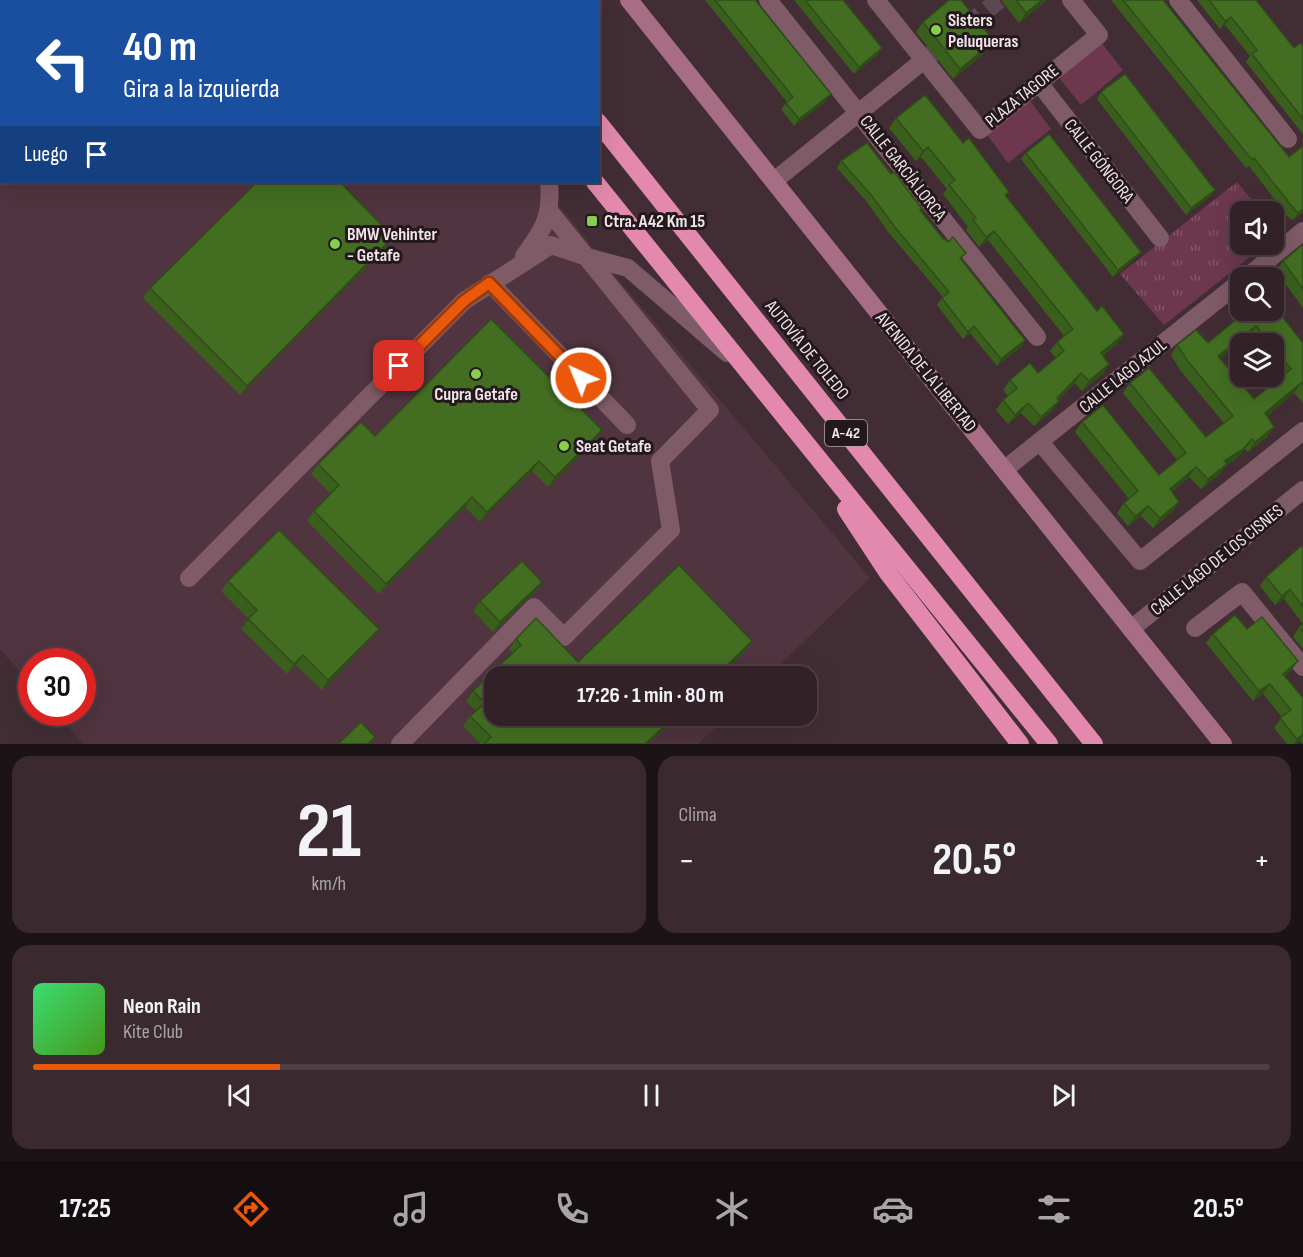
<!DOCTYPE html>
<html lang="es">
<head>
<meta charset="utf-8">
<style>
	:root { --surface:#322228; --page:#3a2a30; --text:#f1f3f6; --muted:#a8a4a8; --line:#4d3f45; --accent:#ea580c }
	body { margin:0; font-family:"Sofia Sans Condensed",sans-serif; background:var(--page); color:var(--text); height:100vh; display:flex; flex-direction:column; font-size:22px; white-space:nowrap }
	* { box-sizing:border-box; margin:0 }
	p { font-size:20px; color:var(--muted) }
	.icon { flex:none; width:33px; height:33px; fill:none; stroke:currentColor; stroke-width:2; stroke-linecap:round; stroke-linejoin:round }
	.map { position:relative; height:744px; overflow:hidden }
	.side { display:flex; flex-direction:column; gap:12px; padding:12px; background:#1c1316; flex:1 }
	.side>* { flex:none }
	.guide { position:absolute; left:0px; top:0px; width:600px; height:183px; box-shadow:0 6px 24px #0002,0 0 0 2px var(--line); background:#1a4fa0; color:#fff; overflow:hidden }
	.tools { position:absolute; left:1230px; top:201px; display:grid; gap:12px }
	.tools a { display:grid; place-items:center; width:54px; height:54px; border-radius:12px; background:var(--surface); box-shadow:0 6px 24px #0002,0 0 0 2px var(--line); font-size:30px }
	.speed { position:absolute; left:18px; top:648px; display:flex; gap:12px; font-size:30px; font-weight:700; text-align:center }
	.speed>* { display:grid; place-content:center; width:78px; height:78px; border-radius:50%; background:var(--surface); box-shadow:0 6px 24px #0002,0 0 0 2px var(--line); line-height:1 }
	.speed .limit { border:9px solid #d22; background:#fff; color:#111 }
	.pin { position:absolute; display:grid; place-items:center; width:51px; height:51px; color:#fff; margin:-26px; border-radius:12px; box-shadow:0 3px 9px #0006 }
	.me { position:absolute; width:66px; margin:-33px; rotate:316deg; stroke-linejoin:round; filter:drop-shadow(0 0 4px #0008) }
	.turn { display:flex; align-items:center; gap:21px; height:126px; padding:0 24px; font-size:27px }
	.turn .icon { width:78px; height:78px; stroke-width:2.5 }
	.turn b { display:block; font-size:42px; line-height:51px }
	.then { display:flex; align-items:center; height:57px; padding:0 24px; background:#0003; gap:12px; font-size:22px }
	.big { font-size:45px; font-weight:700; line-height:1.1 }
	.side .tile { flex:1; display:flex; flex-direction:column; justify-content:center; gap:9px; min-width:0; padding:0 21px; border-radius:18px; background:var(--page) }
	.side .dial { align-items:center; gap:0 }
	.dial b { font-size:78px; line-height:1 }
	.song { display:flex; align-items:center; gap:18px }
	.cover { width:72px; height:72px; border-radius:9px; background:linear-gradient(135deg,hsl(140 70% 55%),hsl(100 70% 35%)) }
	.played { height:6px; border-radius:3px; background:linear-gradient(90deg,var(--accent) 20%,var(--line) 20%) }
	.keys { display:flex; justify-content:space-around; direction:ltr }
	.heat { display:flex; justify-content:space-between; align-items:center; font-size:33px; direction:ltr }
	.side .tiles { flex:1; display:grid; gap:12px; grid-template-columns:1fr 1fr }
	.tile:last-child { grid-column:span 2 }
	.trip { position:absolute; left:484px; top:666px; width:333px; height:60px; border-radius:18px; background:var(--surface); box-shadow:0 6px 24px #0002,0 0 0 2px var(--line); font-weight:700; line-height:60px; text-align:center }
	.menu { display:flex; height:96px; justify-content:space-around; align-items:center; background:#140e10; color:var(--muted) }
	.menu .icon { width:42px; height:42px }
	.menu .on { color:var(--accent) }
	.menu b { font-size:27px; color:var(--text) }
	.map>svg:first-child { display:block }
	.built { fill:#50343f }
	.green { fill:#6d384e }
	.park { fill:url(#park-tufts) }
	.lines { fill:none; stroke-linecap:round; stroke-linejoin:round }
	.street-tunnel { stroke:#5c4850; stroke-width:18; stroke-dasharray:18 9; stroke-linecap:butt }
	.street { stroke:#7f5a67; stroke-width:18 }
	.secondary { stroke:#a76d84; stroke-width:18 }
	.highway { stroke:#e289ad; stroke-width:18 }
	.wall { fill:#3a5f1d; fill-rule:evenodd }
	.shaded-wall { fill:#2f4d18 }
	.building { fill:#436e22; stroke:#2f4d18; stroke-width:1.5; fill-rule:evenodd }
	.route-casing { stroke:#983908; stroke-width:15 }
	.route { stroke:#ea580c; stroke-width:10 }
	.poi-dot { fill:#85cf4d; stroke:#23191c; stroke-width:2 }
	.labels { text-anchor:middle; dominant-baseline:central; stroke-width:6; stroke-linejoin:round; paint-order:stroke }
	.shield { fill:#23191c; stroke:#b3a6ab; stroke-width:1.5 }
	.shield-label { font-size:16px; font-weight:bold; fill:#f1e3e8 }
	.poi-label { font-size:18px; font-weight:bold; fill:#f1e3e8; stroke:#23191c; text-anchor:start }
	.street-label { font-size:18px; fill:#f1e3e8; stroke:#23191c }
</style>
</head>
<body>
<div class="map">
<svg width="1303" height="744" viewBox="0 0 1303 744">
	<defs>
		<pattern id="park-tufts" width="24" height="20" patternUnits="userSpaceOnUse" patternTransform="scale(1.5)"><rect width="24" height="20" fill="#6d384e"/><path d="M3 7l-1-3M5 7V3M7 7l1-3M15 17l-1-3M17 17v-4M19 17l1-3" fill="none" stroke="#825568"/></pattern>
	</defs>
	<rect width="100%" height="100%" fill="#422d35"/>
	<g class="built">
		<polygon points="209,0 398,0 399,1 208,1"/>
		<polygon points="4,182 540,182 624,286 870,578 768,676 495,676 495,716 728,716 698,744 83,744 56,713 82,712 82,662 32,662 31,685 0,649 0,185"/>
	</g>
	<g class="green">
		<polygon points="1099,40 1123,70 1081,105 1057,75"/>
		<polygon points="1028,98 1051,129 1008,163 985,132"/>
	</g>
	<polygon class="park" points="1237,182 1261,211 1240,212 1240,244 1265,245 1164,325 1120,274"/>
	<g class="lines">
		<polyline class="street-tunnel" points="924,60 999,0"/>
		<g class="street">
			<polyline points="768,0 1037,337"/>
			<polyline points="876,0 980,130 1099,35 1071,0"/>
			<polyline points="1178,0 1288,139"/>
			<polyline points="164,2 165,0"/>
			<polyline points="1039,83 1160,238"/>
			<polyline points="0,147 2,146"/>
			<polyline points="774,181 924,60"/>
			<path d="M 524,256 C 544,229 552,216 549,182"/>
			<polyline points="1246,278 1303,231"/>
			<polyline points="490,283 627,425"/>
			<polyline points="1040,442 1140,561 1303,431"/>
			<polyline points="1005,469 1240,282"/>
			<polyline points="189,578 464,301 551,245 587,257 628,268 727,353"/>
			<polyline points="1195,628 1242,592 1303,667"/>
			<polyline points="1131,629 1303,490"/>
			<polyline points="400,744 534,607 564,637 671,530 660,461 710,410 549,211"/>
		</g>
		<polyline class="secondary" points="629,0 1223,744"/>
		<g class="highway">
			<polyline points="451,0 452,2"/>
			<polyline points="499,0 500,2"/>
			<polyline points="598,122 1094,744"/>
			<polyline points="595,182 1049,744"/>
			<polyline points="846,509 888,573 1020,744"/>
		</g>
	</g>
	<g class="wall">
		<polygon points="705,0 755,0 826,101 794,126 781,109 787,102"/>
		<polygon points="794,0 843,0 882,48 877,55 854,74"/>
		<polygon points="1001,0 1047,0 1019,23"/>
		<polygon points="1111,0 1163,0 1289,157 1303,146 1303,212 1293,220 1288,217 1249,166 1246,168"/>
		<polygon points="1197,0 1256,0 1294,48 1303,46 1303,134 1246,62 1250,56 1238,41 1225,25 1220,29"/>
		<polygon points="923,22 987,51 953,79 916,32"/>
		<polygon points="1101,92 1215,190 1210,196 1186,215 1097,99"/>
		<polygon points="896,118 1006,196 1097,311 1124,334 1117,344 1103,356 1109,364 1103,374 1082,391 1075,383 1058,400 1059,401 1052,411 1034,426 1021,413 1008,424 996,410 1003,400 1008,396 1003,390 1010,380 1038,373 1056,358 1050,351 1057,342 1064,336 988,240 979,247 966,230 968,227 943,194 947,189 921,157 916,161 889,128"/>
		<polygon points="1026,153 1136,258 1113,277 1021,159"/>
		<polygon points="841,161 891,174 922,209 920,211 944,240 962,259 1025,340 1021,347 997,366 970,333 963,339 937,305 943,297 889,233 867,202 837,168"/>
		<polygon points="386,247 240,395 143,298 150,288"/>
		<polygon points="1303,247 1303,308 1276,271 1283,261"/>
		<path d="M 1240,294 L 1240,310 L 1274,310 L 1303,343 L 1303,403 L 1294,393 L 1267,416 L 1274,427 L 1267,437 L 1248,452 L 1245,449 L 1236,459 L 1226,465 L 1220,474 L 1201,489 L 1189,477 L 1172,492 L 1179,502 L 1172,512 L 1153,528 L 1141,516 L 1128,526 L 1117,513 L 1124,503 L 1129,499 L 1075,432 L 1082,422 L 1159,475 L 1177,460 L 1123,393 L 1130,383 L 1206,437 L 1224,423 L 1180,370 L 1171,355 L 1177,345 L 1208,343 L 1236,320 L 1228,308 L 1235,299 ZM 1249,336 L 1256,344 L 1274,344 L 1274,366 L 1282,376 L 1254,399 L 1220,358 Z"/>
		<polygon points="375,436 595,440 548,487 532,471 480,522 465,507 379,594 307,521 314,511 331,494 311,474 318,464"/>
		<polygon points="1303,548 1303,649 1293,637 1299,627 1303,624 1284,599 1275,605 1260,586 1266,577"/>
		<polygon points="228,581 379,629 372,638 322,690 296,665 287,674 241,629 249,619 221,591"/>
		<polygon points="542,582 535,592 493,632 473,611 480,601"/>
		<polygon points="1247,629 1291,671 1285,676 1303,698 1303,744 1300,740 1296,744 1287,744 1274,728 1282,717 1263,694 1253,701 1206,643 1213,634"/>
		<polygon points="516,639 578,662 752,641 745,651 719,676 495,676 495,716 678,716 648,744 480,744 463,726 470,716 476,711 466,701 473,691 513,653 509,649"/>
	</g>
	<g class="shaded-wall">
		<polygon points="1042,0 1047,0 1019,23 1026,13"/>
		<polygon points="1231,17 1225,25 1220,29 1225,21"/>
		<polygon points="994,41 987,51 953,79 960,69"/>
		<polygon points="882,48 877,55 854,74 859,67"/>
		<polygon points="831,94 826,101 794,126 799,119"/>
		<polygon points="928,147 921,157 916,161 923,151"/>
		<polygon points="1215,190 1210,196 1186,215 1191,208"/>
		<polygon points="1303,209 1303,212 1293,220 1298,213"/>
		<polygon points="994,231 988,240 979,247 986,237"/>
		<polygon points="393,237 386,247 240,395 247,386"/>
		<polygon points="1141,252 1136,258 1113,277 1118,270"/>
		<polygon points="974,326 970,333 963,339 968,332"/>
		<polygon points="1256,326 1249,336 1211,366 1218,356"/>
		<polygon points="1124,334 1117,344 1094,363 1101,353"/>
		<polygon points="1025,340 1021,347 997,366 1001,359"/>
		<polygon points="1109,364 1103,374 1082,391 1089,381"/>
		<polygon points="1081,373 1075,383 1050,408 1057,398"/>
		<polygon points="1301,383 1294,393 1258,423 1265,413"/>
		<polygon points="1059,401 1052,411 1034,426 1041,417"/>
		<polygon points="1028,403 1021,413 1008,424 1015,415"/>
		<polygon points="1274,427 1267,437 1248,452 1255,442"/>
		<polygon points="602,430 595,440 548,487 555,477"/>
		<polygon points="1252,439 1245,449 1236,459 1226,465 1220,474 1201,489 1208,479 1224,461"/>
		<polygon points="539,461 532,471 480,522 487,512"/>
		<polygon points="1196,467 1189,477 1163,499 1170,489"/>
		<polygon points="472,497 465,507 379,594 386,584"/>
		<polygon points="1179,502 1172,512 1153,528 1160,518"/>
		<polygon points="1148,506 1141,516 1128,526 1135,516"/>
		<polygon points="542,582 535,592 493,632 500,622"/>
		<polygon points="1290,589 1284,599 1275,605 1282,596"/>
		<polygon points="379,629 372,638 322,690 328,680"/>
		<polygon points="752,641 745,651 719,676 716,676"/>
		<polygon points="303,655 296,665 287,674 294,664"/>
		<polygon points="1298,661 1291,671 1276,683 1283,674"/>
		<polygon points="1270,684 1263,694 1253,701 1259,691"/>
		<polygon points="675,716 678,716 648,744 645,744"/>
		<polygon points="1303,734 1303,736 1300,740 1296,744 1294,744 1297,739"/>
	</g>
	<g class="building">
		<polygon points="715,0 755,0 831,94 799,119 786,103 793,97"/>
		<polygon points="805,0 843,0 882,48 859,67"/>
		<polygon points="949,0 961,0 994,41 960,69 923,22"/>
		<polygon points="1016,0 1042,0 1026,13"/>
		<polygon points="1123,0 1163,0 1289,157 1303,146 1303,209 1298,213 1294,209 1254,158 1252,160"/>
		<polygon points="1209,0 1256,0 1294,48 1300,43 1303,46 1303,119 1252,54 1257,50 1244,33 1231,17 1225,21"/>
		<polygon points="1125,74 1215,190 1191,208 1101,92"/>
		<polygon points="925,95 963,143 969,138 1009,192 1005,195 1097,311 1102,306 1124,334 1101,353 1109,364 1089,381 1081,373 1057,398 1059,401 1041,417 1028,403 1015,415 1003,400 1017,388 1010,380 1030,363 1038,373 1064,351 1057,342 1073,329 994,231 986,237 973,220 976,218 949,185 955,180 928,147 923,151 896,118"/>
		<polygon points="1049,134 1141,252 1118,270 1026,153"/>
		<polygon points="867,143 891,174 894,172 922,209 920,210 944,240 945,239 948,242 953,237 966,253 960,258 1025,340 1001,359 974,326 968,332 942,298 949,292 894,226 872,196 841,161"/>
		<polygon points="257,182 340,182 393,237 247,386 150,288"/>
		<polygon points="1302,245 1303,247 1303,289 1283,261"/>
		<polygon points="1240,294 1240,307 1235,299"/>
		<path d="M 1274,306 L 1303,343 L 1303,385 L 1301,383 L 1265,413 L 1274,427 L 1255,442 L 1252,439 L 1243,449 L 1224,461 L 1227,464 L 1208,479 L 1196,467 L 1170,489 L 1179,502 L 1160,518 L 1148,506 L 1135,516 L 1124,503 L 1138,491 L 1082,422 L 1103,405 L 1159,475 L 1186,453 L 1130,383 L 1149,368 L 1206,437 L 1233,416 L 1187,360 L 1177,345 L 1196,330 L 1208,343 L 1244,313 L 1243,310 L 1274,310 ZM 1256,326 L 1271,344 L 1274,344 L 1274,347 L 1291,369 L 1254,399 L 1218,356 Z"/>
		<polygon points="491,319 602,430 555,477 539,461 487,512 472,497 386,584 314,511 339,485 318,464 361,422 375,436"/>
		<polygon points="279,530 379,629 328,680 303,655 294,664 248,619 257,610 228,581"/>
		<polygon points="1301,546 1303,548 1303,607 1290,589 1282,596 1266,577"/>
		<polygon points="522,561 542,582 500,622 480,601"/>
		<polygon points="679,565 752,641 716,676 495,676 495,716 675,716 645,744 484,744 491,737 470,716 485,703 473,691 521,645 516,639 536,618 578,662"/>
		<polygon points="1235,615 1247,629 1262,617 1298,661 1283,674 1303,698 1303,734 1297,739 1280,718 1291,710 1270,684 1259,691 1213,634"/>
		<polygon points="1303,624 1303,632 1299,627"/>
		<polygon points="361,722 375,737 368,744 338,744"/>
	</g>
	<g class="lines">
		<g class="route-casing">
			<polyline id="route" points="399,366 464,301 489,283 581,378"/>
		</g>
		<use href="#route" class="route"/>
	</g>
	<g class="poi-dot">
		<circle cx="936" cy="30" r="6"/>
		<rect x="586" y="215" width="12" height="12" rx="3"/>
		<circle cx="335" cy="244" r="6"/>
		<circle cx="476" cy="374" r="6"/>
		<circle cx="564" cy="446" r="6"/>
	</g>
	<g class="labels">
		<rect class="shield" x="825" y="420" width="42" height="26" rx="4.5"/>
		<g class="shield-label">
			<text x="846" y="433">A-42</text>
		</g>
		<g class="poi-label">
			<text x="948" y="20">Sisters<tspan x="948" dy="21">Peluqueras</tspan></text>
			<text x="604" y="221">Ctra. A42 Km 15</text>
			<text x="347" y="234">BMW Vehinter<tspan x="347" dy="21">- Getafe</tspan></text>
			<text x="476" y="394" text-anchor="middle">Cupra Getafe</text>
			<text x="576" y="446">Seat Getafe</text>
		</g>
		<g class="street-label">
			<text transform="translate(1022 96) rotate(-39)">PLAZA TAGORE</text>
			<text transform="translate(1099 161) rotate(52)">CALLE GÓNGORA</text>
			<text transform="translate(903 168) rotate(52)">CALLE GARCÍA LORCA</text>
			<text transform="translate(807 350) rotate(51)">AUTOVÍA DE TOLEDO</text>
			<text transform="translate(926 372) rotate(51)">AVENIDA DE LA LIBERTAD</text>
			<text transform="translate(1123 376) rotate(-39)">CALLE LAGO AZUL</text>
			<text transform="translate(1217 560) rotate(-39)">CALLE LAGO DE LOS CISNES</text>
		</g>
	</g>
</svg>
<div class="tools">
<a><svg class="icon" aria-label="sound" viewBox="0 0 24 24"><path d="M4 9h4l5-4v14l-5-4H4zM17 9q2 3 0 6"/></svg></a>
<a><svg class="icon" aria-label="search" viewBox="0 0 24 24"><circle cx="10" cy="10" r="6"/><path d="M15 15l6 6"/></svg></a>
<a><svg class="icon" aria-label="layers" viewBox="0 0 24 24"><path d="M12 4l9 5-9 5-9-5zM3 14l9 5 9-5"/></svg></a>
</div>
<div class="speed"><div class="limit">30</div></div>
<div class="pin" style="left:399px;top:366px;background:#d93025"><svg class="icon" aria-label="arrive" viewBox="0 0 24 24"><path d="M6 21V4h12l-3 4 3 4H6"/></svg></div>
<svg class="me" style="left:581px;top:378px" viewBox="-20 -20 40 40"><circle r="17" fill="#ea580c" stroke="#fff" stroke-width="3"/><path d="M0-11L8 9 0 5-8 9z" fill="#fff"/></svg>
<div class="trip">17:26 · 1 min · 80 m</div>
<div class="guide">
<div class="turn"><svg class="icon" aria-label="left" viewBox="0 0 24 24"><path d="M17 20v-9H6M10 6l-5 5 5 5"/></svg><div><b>40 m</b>Gira a la izquierda</div></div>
<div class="then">Luego<svg class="icon" aria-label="arrive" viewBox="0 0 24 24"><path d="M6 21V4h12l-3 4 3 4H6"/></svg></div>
</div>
</div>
<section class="side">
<div class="tiles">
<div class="tile dial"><b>21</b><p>km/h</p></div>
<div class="tile"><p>Clima</p>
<div class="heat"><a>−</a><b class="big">20.5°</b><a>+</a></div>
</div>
<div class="tile">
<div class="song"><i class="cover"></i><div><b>Neon Rain</b><p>Kite Club</p></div></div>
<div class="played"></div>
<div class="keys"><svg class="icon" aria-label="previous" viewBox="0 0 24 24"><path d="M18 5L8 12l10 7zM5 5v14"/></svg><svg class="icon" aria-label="pause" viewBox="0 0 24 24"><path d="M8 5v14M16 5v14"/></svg><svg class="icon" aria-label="next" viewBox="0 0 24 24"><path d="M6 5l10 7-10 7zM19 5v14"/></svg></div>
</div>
</div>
</section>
<nav class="menu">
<b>17:25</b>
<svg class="icon on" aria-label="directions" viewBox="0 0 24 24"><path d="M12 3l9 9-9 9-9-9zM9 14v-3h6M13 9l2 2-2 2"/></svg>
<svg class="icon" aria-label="music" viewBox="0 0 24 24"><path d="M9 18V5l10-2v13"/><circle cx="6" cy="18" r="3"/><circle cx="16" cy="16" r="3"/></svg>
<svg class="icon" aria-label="phone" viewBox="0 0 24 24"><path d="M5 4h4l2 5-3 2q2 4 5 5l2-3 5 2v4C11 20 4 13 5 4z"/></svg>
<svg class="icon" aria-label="climate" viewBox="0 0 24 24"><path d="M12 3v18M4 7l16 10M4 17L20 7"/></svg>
<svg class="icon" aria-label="car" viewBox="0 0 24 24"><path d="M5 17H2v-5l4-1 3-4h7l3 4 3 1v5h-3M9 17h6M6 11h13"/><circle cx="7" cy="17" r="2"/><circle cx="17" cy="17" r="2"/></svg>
<svg class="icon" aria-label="filters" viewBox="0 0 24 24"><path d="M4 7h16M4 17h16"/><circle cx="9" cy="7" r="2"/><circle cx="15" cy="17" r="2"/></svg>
<b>20.5°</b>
</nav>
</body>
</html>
